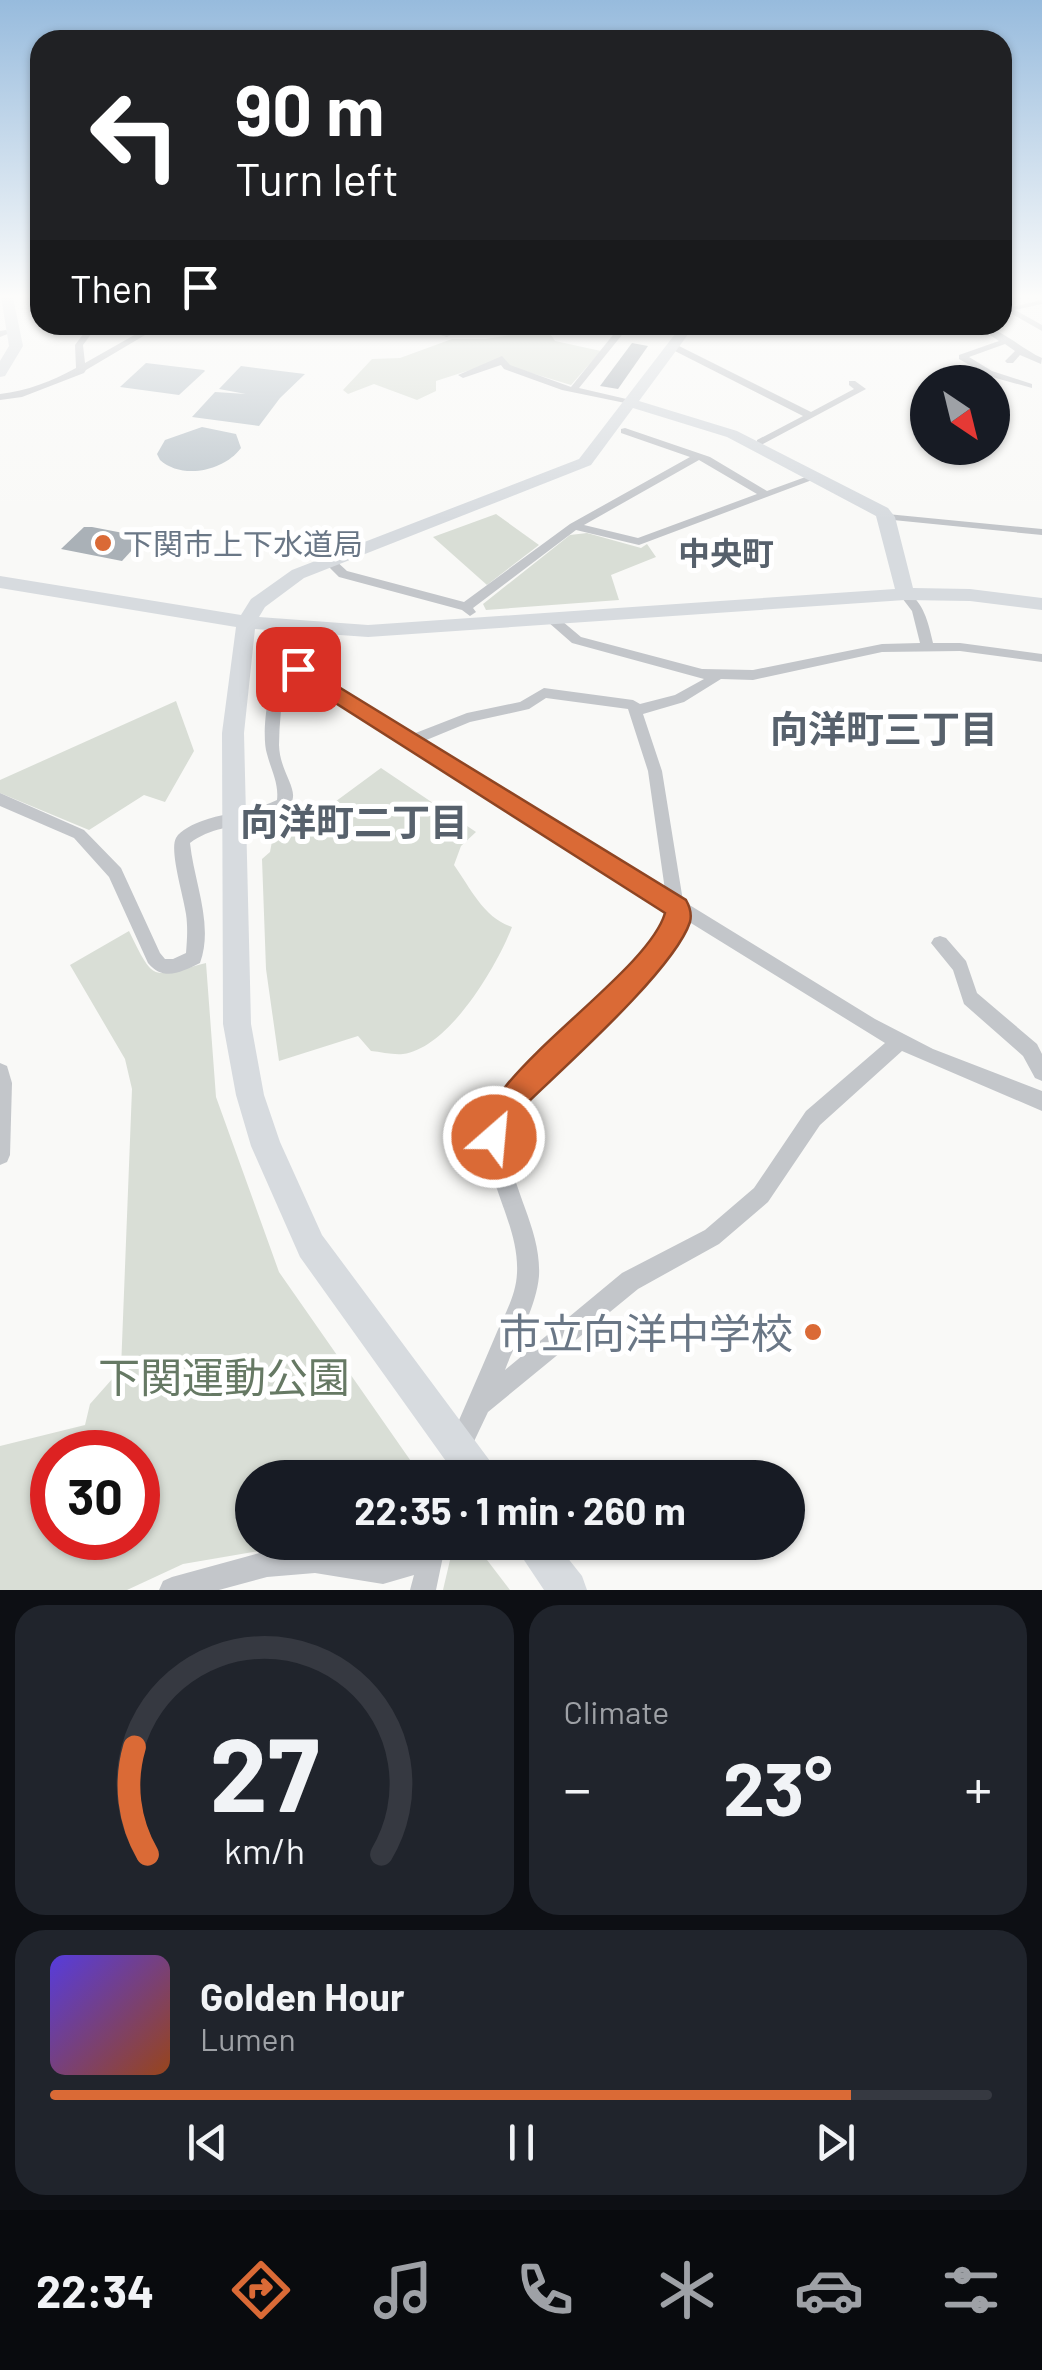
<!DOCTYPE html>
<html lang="en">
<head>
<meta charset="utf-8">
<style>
	:root { --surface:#171b24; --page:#20242c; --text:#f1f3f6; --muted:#9ea1a6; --line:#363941; --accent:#da6a36 }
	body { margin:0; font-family:Barlow,"Noto Sans JP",sans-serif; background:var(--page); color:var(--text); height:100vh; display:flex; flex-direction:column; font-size:38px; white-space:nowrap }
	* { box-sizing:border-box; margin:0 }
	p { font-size:32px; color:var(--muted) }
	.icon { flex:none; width:55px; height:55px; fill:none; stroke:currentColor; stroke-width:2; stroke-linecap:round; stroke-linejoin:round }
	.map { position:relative; height:1590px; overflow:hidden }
	.sheet { display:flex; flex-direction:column; gap:15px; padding:15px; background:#0d0f14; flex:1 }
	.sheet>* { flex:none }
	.guide { position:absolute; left:30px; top:30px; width:982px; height:305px; border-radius:30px; box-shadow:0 2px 8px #0004; background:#202124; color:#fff; overflow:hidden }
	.needle { width:65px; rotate:145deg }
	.tools { position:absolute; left:910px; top:365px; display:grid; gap:20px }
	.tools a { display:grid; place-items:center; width:100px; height:100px; border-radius:50%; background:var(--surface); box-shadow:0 2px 8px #0004; font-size:50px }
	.speed { position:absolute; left:30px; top:1430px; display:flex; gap:20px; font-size:50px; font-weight:700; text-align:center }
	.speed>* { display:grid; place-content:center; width:130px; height:130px; border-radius:50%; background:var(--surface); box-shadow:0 2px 8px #0004; line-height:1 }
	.speed .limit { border:15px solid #d22; background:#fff; color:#111 }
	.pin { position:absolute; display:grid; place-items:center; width:85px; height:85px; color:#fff; margin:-42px; border-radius:20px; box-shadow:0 5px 15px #0006 }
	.me { position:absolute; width:110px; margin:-55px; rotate:27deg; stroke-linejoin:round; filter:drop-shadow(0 0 8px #0008) }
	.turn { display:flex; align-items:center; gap:35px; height:210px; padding:0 40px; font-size:45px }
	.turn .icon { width:130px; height:130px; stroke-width:2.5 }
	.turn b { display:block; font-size:70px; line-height:85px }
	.then { display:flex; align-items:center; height:95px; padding:0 40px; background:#0003; gap:20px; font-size:38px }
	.big { font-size:75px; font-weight:700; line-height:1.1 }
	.sheet .card { flex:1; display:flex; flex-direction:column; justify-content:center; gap:15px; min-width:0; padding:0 35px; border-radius:30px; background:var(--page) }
	.sheet .dial { align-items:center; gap:0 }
	.dial svg { height:260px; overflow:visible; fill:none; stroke:var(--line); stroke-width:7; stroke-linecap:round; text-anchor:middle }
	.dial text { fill:var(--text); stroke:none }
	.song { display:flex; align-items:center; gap:30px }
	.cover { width:120px; height:120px; border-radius:15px; background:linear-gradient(135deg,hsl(250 70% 55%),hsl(20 70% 35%)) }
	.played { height:10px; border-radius:5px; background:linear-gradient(90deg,var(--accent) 85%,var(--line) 85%) }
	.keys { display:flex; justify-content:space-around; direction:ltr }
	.heat { display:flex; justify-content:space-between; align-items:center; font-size:55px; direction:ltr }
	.sheet .tiles { flex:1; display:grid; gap:15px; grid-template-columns:1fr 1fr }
	.card:last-child { grid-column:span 2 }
	.trip { position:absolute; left:235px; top:1460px; width:570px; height:100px; border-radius:50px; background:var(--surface); box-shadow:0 2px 8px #0004; font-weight:700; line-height:100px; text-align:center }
	.dock { display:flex; height:160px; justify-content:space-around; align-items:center; background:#090b0e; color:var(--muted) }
	.dock .icon { width:70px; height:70px }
	.dock .selected { color:var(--accent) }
	.dock b { font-size:45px; color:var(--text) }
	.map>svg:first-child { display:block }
	.green { fill:#d9ded6; fill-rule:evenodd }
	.water { fill:#bdc6cc }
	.building { fill:#aab1b7 }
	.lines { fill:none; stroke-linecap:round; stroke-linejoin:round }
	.street { fill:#c3c6ca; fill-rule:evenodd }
	.secondary { fill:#d7dbdf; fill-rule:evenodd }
	.route { fill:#da6a36; stroke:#8e4523; stroke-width:2.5 }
	.poi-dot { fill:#da6a36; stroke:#fff; stroke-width:4 }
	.labels { text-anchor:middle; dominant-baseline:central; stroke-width:10; stroke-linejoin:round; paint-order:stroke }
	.far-poi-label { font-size:30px; fill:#6a7786; stroke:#fff; text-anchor:start }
	.far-quarter-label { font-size:32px; font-weight:bold; fill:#57616c; stroke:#fff }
	.neighbourhood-label { font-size:38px; font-weight:bold; fill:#57616c; stroke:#fff }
	.near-poi-label { font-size:42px; fill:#6a7786; stroke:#fff; text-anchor:end }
	.near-park-label { font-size:42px; fill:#667964; stroke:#fff }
</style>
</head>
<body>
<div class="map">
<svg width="1042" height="1590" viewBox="0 0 1042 1590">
	<rect width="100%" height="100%" fill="#f9f9f7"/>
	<g class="green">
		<polygon points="547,329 555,341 601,351 571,385 495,362 436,381 436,391 417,400 374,384 348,394 343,390 372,359 400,358 452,339 486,339"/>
		<polygon points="496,514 539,545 487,585 433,537"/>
		<polygon points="587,533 641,548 647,544 656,557 611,575 619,600 486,610 483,604 570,535"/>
		<polygon points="176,701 194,751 165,802 144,795 89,830 0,793 0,780"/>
		<path d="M 381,768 L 476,832 L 461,846 L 454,865 C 471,889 484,918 512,927 C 497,966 449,1048 403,1054 C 393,1055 381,1052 371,1051 L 358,1036 L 279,1061 L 266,969 L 262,859 L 270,852 L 273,836 L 305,824 Z"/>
		<path d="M 129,931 C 155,984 151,977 206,963 L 216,1097 L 279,1272 L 422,1477 L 252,1478 L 252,1542 L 306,1543 L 183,1564 L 127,1590 L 0,1590 L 0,1446 L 85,1425 L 90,1404 L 121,1369 L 132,1089 L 125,1059 L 70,965 ZM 52,1452 L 138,1452 L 138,1538 L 52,1538 Z"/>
		<polygon points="454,1543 474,1543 510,1590 443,1590"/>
	</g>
	<g class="water">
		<polygon points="146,363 204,370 205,371 179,395 120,387"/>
		<polygon points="241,366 305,374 280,398 259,426 192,417 215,392 246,394 219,389"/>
		<path d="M 202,427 L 236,434 L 241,448 C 224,471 182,480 160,460 L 157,454 L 165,440 Z"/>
	</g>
	<g class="building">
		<polygon points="632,343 648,346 618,389 600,386"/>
		<polygon points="84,527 92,527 144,537 122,561 61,549"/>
	</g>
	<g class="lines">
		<g class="street">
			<polygon points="1042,300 1042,304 1015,310 1042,325 1042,331 1003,309"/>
			<path d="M 90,325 L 98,325 L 83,345 L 85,363 L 152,325 L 162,325 L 86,370 L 84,373 L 22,397 L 0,400 L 0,394 C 27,391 52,381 76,368 L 75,345 Z"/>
			<polygon points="193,325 212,325 208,328"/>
			<polygon points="459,325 470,325 447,337 440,335"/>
			<polygon points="621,325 630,325 579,388 635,401 635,405 562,390 504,369 501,365 463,378 458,375 502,356 510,365 571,387"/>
			<path d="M 975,325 C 998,325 1021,349 1042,358 L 1041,364 L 1020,355 L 1013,363 L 1007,363 L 1005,361 L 1015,351 L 1005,344 L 969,357 L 992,371 L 1032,384 L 1032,388 L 985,375 L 969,382 L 960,382 L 960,378 L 980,371 L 959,359 L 959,355 L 999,341 Z"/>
			<polygon points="0,331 6,330 10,333 0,337"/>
			<polygon points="669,344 675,344 811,412 854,389 849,385 849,381 855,381 866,389 761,445 757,444 757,440 803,416 669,348"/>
			<path d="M 625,428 L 710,457 L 767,491 L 811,475 L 820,477 L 639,545 L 576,530 L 473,608 L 476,612 L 470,616 L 462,610 L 339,577 L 324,562 L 326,559 L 334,559 L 347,571 L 464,602 L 570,524 L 690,457 L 621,433 L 621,429 ZM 699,460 L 757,494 L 638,538 L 584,525 Z"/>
			<polygon points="887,514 1042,529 1042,535 883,519 881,517"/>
			<path d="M 905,590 C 924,602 928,622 933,643 L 960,643 L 1042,654 L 1042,662 L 960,651 L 882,652 L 753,680 L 721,679 L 684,702 L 643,714 L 662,771 L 683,901 L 875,1019 L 933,1049 L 1042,1091 L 1042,1111 L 902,1051 L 820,1125 L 768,1202 L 719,1244 L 638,1289 L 488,1412 L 468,1454 L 460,1458 L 452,1454 L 448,1446 C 463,1410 479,1375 494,1339 C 503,1317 516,1297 517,1273 C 520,1216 470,1165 493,1107 L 635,965 L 669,918 L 668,909 L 295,674 L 287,676 L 284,682 C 282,703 279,724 279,745 C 280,785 322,803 256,821 C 232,827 210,828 190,843 C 194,882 214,925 200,963 C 181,972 164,982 148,963 L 109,877 L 74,838 L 0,806 L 0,793 L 84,830 L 121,868 L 160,953 L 165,959 L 173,959 L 186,953 C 187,940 188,928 186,914 C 184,898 169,850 176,838 C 180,830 194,824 202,821 C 227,812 253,812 277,800 C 279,783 271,770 267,754 C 261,735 268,686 277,669 L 297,664 L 302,666 L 413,734 L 467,713 L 520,702 L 544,688 L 633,700 L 640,704 L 675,695 L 704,679 L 572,643 L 548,622 L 548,616 L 556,616 L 581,637 L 702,669 L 753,670 L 882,644 L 920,643 L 912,611 L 899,594 ZM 546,698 L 628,709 L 648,771 L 665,890 L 424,741 L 470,722 L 529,709 ZM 686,920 L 885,1043 L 806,1111 L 754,1188 L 705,1230 L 622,1273 L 505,1370 C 516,1340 536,1309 539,1276 C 542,1221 499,1175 509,1119 L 647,977 Z"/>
			<polygon points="940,936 946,938 966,961 977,993 1037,1044 1042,1054 1042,1081 1035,1078 1023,1056 964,1004 953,970 931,943 934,938"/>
			<polygon points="0,1063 7,1066 12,1083 10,1155 7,1162 0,1165"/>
			<polygon points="421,1542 446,1542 436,1590 410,1590 414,1575 383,1584 315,1573 267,1577 219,1590 159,1590 163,1581 172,1577 267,1551 315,1547 383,1558 420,1548"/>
		</g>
		<g class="secondary">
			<polygon points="1,297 13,297 23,346 5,376 0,377 0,361 9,346"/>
			<path d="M 682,325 L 695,325 L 639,401 L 737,431 L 888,508 L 895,517 L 913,588 L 970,589 L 1042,598 L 1042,610 L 970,601 L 905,600 L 368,637 L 255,629 L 244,733 L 251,1024 L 264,1095 L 280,1142 L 322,1235 L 493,1465 L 498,1478 L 458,1478 L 300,1257 L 251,1146 L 236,1095 L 223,1024 L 222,733 L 236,627 L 0,588 L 0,576 L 241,615 L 251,599 L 292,570 L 579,459 ZM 633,408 L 727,437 L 876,516 L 895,589 L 368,625 L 259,617 L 265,607 L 304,578 L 591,465 Z"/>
			<polygon points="512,1542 555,1542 582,1576 587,1590 544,1590"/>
		</g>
	</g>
	<linearGradient id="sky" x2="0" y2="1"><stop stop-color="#97bbdd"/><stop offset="0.57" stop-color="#fcfcfb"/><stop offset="1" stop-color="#fcfcfb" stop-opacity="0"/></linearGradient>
	<rect width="1042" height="520" fill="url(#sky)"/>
	<path class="route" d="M 298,662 L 686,900 C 690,907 692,914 690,922 C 674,970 564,1067 524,1106 L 513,1121 L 505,1148 L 494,1152 L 484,1148 C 459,1087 646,979 665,913 L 290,674 L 290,664 Z"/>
	<g class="poi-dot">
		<circle cx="103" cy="543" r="10"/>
		<circle cx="813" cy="1332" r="10"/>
	</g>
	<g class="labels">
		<g class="far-poi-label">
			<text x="123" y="543">下関市上下水道局</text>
		</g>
		<g class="far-quarter-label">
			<text x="726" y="552">中央町</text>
		</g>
		<g class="neighbourhood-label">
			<text x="884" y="728">向洋町三丁目</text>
			<text x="354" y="821">向洋町二丁目</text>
		</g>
		<g class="near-poi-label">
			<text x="793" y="1332">市立向洋中学校</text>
		</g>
		<g class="near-park-label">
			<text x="224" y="1376">下関運動公園</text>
		</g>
	</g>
</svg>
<div class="tools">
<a><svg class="needle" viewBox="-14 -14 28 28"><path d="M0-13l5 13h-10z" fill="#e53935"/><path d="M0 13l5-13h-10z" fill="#9ea1a6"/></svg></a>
</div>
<div class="speed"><div class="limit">30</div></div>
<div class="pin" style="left:298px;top:669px;background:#d93025"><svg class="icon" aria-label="arrive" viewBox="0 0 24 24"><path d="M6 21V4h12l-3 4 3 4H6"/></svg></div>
<svg class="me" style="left:494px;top:1137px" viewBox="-20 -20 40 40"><circle r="17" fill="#da6a36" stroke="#fff" stroke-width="3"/><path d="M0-11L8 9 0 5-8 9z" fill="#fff"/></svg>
<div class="trip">22:35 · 1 min · 260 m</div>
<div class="guide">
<div class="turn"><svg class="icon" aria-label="left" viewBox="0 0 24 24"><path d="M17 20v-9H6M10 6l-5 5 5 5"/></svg><div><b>90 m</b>Turn left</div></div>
<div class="then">Then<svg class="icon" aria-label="arrive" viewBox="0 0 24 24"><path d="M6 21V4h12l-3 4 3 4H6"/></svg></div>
</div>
</div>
<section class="sheet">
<div class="tiles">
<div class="card dial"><svg viewBox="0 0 100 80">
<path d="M14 69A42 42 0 1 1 86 69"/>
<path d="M14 69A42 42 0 0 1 10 36" stroke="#da6a36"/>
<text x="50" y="56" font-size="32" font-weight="700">27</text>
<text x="50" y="72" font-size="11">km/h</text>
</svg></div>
<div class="card"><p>Climate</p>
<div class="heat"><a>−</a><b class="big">23°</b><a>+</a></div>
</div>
<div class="card">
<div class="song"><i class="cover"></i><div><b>Golden Hour</b><p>Lumen</p></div></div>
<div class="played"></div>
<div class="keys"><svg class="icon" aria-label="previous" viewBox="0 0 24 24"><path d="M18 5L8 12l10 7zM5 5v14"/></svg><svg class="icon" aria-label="pause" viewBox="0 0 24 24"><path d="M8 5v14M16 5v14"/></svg><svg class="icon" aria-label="next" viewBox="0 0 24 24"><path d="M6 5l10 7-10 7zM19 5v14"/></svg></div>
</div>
</div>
</section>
<nav class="dock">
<b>22:34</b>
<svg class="icon selected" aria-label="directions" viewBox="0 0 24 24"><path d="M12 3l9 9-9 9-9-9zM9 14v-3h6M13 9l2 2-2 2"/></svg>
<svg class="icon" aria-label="music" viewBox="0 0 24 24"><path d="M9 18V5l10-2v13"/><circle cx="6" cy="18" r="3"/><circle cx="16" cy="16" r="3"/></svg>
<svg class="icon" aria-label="phone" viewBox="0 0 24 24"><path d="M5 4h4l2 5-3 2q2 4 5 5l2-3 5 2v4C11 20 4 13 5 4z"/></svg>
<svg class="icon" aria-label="climate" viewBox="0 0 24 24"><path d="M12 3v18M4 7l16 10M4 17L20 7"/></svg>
<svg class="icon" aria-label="car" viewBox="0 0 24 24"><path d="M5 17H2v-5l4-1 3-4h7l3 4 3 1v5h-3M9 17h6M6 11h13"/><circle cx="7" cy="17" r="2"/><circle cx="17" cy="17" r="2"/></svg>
<svg class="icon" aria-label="filters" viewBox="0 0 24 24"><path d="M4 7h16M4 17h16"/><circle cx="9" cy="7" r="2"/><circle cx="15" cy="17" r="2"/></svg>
</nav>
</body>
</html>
